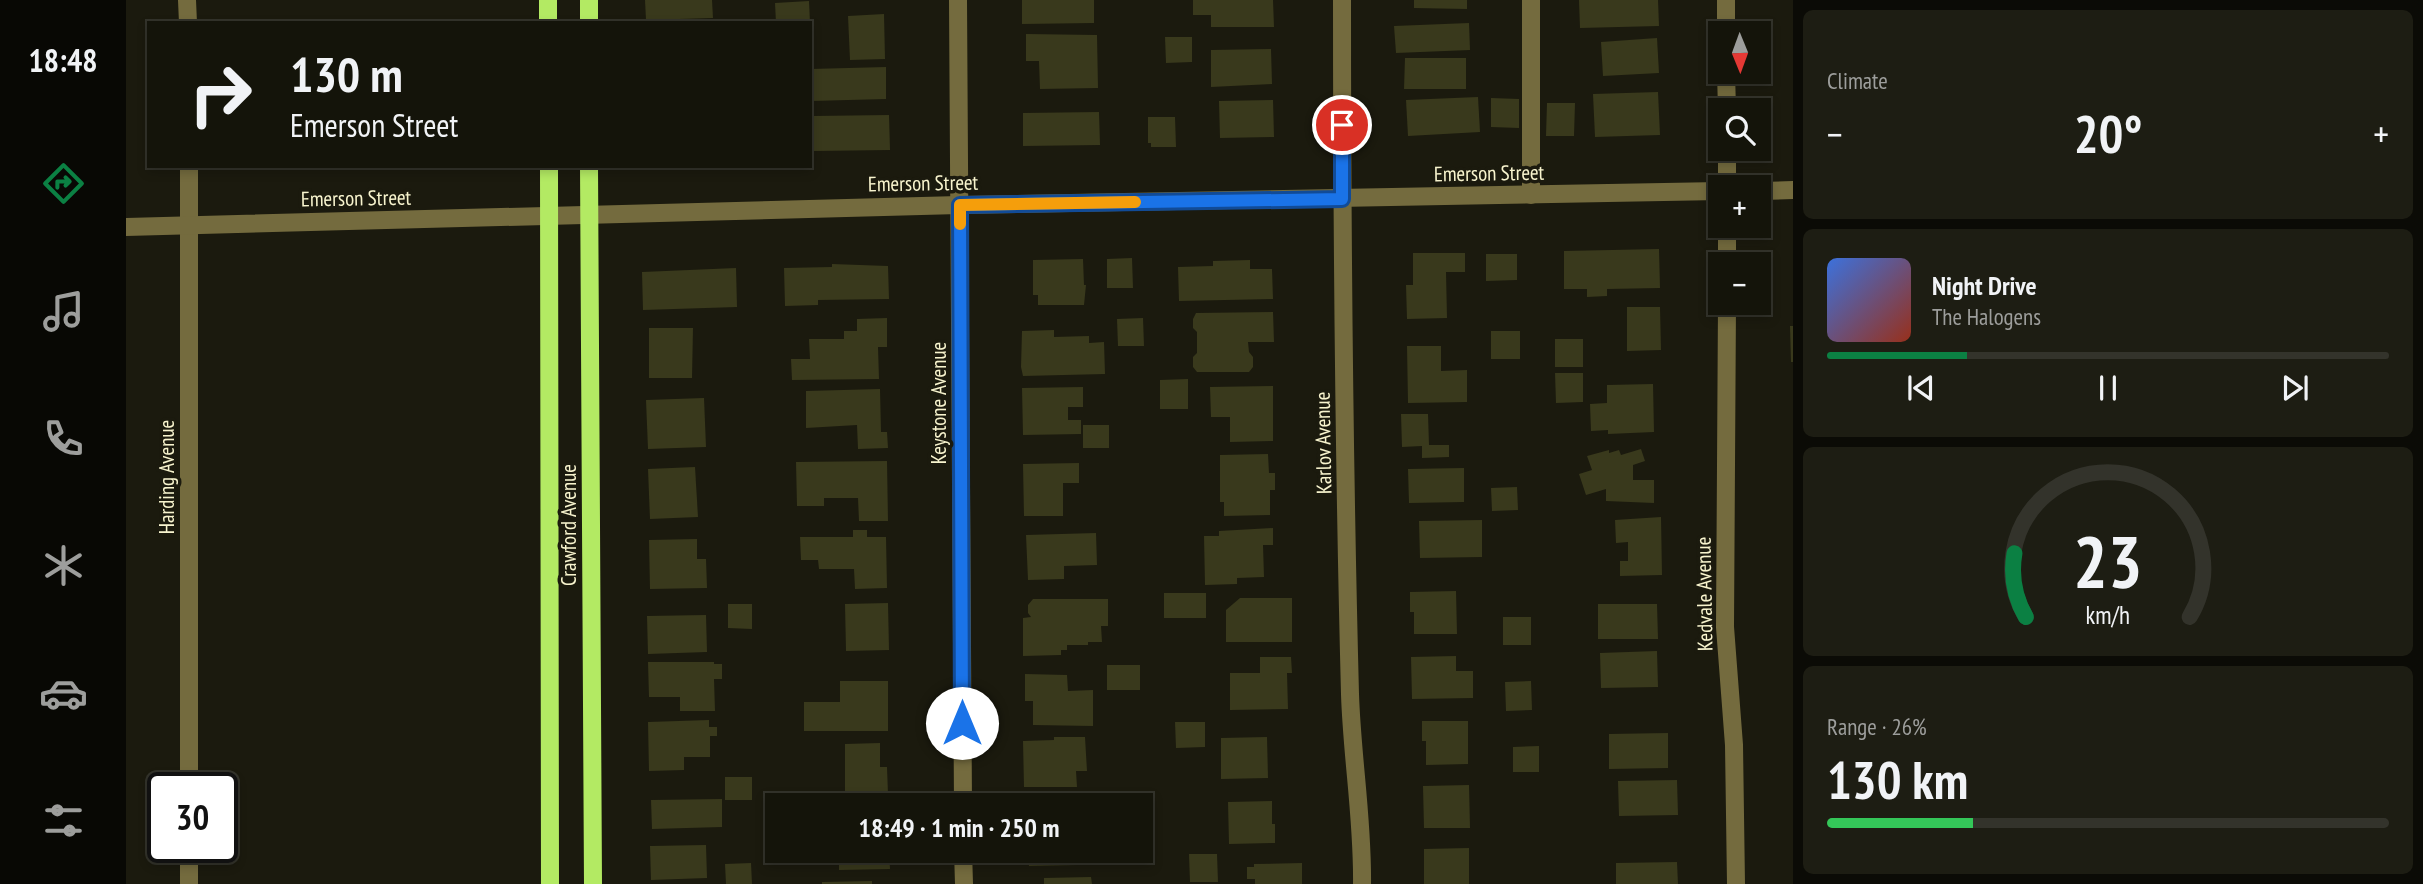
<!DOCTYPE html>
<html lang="en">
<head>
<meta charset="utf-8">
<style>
	:root { --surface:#14140a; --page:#1d1d13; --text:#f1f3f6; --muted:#9d9e9c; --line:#33332b; --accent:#0b8043 }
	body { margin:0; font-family:"PT Sans Narrow",sans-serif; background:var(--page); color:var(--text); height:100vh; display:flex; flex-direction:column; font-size:26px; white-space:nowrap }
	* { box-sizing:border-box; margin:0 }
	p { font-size:23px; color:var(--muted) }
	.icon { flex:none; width:38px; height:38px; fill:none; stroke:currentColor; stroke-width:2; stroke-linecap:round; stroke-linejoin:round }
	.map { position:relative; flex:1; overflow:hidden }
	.drawer { display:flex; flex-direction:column; gap:10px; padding:10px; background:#0b0b06; width:630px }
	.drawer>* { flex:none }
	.hud { position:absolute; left:21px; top:21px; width:665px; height:147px; border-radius:0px; box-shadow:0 4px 10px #0003,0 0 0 2px var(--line); background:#14140a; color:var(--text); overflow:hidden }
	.needle { width:46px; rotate:179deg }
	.buttons { position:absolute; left:1582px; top:21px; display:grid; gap:14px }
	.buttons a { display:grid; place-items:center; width:63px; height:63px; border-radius:0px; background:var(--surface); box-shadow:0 4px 10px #0003,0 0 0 2px var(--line); font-size:35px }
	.speed { position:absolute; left:21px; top:772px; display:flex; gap:14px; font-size:35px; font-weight:700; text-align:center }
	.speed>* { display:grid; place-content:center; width:91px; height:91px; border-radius:50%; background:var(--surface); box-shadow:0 4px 10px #0003,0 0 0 2px var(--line); line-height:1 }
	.speed .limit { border:4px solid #111; border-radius:10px; background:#fff; color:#111 }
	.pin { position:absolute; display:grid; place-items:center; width:60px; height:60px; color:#fff; margin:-30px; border:4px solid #fff; border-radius:50%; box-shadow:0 2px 7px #0007 }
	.me { position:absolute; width:77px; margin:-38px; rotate:0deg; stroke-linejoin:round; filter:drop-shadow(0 0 5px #0008) }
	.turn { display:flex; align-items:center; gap:24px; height:147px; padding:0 28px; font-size:32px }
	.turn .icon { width:91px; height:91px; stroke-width:2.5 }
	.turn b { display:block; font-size:49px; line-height:60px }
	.big { font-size:52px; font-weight:800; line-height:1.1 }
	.drawer .tile { flex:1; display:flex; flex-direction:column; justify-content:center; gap:10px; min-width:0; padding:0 24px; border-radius:10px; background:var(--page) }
	.drawer .dial { align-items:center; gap:0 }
	.dial svg { height:182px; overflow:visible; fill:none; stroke:var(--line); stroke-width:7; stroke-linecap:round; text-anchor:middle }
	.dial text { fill:var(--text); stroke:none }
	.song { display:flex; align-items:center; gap:21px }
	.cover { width:84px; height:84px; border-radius:10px; background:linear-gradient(135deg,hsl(220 70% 55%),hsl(10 70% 35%)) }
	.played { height:7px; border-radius:4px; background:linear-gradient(90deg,var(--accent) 25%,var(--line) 25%) }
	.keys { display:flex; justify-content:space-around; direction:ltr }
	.heat { display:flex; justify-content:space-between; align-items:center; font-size:38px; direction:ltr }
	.charge { height:10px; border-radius:5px; background:linear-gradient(90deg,#34c759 26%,var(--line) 0) }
	.trip { position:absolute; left:639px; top:793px; width:388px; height:70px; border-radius:0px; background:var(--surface); box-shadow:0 4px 10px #0003,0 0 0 2px var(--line); font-weight:800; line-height:70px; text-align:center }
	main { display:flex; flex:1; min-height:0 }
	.tab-bar { display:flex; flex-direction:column; width:126px; justify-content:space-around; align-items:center; background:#080804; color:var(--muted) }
	.tab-bar .icon { width:49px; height:49px }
	.tab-bar .on { color:var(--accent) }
	.tab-bar b { font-size:32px; color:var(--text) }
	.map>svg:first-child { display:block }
	.building { fill:#39391c }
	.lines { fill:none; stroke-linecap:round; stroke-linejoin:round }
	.minor { stroke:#746b3e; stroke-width:18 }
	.major { stroke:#b3ea63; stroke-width:18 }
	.route-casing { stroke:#114b97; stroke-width:18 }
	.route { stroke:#1a73e8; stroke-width:12 }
	.slow { stroke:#f59e0b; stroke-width:12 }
	.labels { text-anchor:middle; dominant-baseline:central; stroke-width:7; stroke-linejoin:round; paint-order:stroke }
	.street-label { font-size:21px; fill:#f8f4ce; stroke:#1b1a0e }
</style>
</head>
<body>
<main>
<nav class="tab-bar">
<b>18:48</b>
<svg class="icon on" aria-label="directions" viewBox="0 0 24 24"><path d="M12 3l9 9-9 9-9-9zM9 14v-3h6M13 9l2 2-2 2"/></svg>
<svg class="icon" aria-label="music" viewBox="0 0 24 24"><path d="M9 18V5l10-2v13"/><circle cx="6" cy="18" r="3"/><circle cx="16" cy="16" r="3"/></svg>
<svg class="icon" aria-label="phone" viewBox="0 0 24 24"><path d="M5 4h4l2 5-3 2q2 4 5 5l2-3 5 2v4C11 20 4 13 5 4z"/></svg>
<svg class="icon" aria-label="climate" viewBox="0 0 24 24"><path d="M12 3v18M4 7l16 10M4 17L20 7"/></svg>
<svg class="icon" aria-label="car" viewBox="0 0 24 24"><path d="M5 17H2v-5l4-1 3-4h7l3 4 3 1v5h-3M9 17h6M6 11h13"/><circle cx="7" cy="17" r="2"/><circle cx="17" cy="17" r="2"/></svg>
<svg class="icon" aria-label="filters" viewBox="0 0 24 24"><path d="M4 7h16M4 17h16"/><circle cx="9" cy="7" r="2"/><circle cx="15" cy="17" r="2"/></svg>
</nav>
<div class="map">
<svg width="1667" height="884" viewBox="0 0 1667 884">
	<rect width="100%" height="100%" fill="#1b1a0e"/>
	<g class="building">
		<polygon points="519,0 586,0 587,18 520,20"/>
		<polygon points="896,0 968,0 968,23 896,24"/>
		<polygon points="1067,0 1147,0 1148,27 1085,27 1085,15 1067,15"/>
		<polygon points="1288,0 1341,0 1341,9 1288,8"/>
		<polygon points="1453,0 1532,0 1533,26 1454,28"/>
		<polygon points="683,1 684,23 650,23 649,3"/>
		<polygon points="758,14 759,59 724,60 722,16"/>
		<polygon points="1343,23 1344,50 1270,53 1268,26"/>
		<polygon points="900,34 971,35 972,88 914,89 913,61 900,61"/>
		<polygon points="1039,37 1066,37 1066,62 1040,63"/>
		<polygon points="1531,38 1533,73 1477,76 1475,42"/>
		<polygon points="1145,49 1146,84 1085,87 1085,50"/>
		<polygon points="1279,58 1340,58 1340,89 1278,89"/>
		<polygon points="760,67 760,99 685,101 684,69"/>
		<polygon points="1532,92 1534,135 1469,137 1467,94"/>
		<polygon points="1352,97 1354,132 1282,136 1280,100"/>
		<polygon points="1365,98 1393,99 1393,128 1365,127"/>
		<polygon points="1147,100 1148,137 1094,138 1093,101"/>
		<polygon points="1421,103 1449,103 1448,136 1420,136"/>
		<polygon points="973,112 974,145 897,146 897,113"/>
		<polygon points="763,115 764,150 688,151 687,116"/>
		<polygon points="1022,117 1049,117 1050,147 1025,147 1025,143 1022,143"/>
		<polygon points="1533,249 1534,288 1481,289 1481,296 1461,297 1461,289 1438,289 1438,251"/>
		<polygon points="1287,253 1339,253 1339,272 1320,272 1321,318 1281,319 1280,285 1287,285"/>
		<polygon points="1360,254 1391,254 1391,280 1360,281"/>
		<polygon points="1006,258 1007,288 981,288 981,259"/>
		<polygon points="957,259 958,285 960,285 958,305 912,305 912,295 907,295 907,260"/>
		<polygon points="1124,260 1124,269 1146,269 1147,299 1053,301 1052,267 1087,266 1087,261"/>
		<polygon points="706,264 762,266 763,299 692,300 692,305 659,306 658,268 706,267"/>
		<polygon points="610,268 611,307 517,310 516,272"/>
		<polygon points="1501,307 1534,307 1535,350 1501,351"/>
		<polygon points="1147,312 1148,342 1122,342 1123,352 1127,357 1127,367 1123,372 1071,372 1067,367 1067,357 1071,353 1071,332 1067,328 1067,319 1070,313"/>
		<polygon points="761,318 761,347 752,347 753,379 666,380 665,359 684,359 683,339 718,339 718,331 731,331 731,319"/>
		<polygon points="1017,318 1018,346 992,346 991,319"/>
		<polygon points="1664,326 1667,326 1667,362 1665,362"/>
		<polygon points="523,328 567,328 566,378 523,378"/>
		<polygon points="928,330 928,337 963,336 963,343 978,342 979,374 897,376 895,367 896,331"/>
		<rect x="1365" y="331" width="29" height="28"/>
		<rect x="1429" y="339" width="28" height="28"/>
		<polygon points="1281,346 1315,346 1315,371 1341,370 1341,402 1282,403"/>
		<polygon points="1429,373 1457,373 1457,402 1430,403"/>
		<polygon points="1062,379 1062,409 1034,409 1034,380"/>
		<polygon points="1527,384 1528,432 1482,434 1482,430 1465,431 1464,404 1481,403 1481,385"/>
		<polygon points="1147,386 1147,441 1104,442 1104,417 1085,417 1084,387"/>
		<polygon points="957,387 957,407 942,407 942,420 955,420 955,434 897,435 896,388"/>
		<polygon points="754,389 755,432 761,432 762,448 732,449 731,425 680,428 680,391"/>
		<polygon points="578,398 580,447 522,449 520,400"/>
		<polygon points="1275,414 1302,414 1303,445 1323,445 1323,457 1296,458 1296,446 1276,447"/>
		<rect x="957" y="425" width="26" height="23"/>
		<polygon points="1515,449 1519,461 1507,465 1507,480 1528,480 1528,503 1480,501 1480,489 1460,495 1453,474 1466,470 1461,456 1483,450 1483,453 1493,450 1495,455"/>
		<polygon points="1142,454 1143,473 1149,473 1149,490 1144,490 1144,515 1098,516 1098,502 1094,502 1094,455"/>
		<polygon points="761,461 762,521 733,521 732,498 698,498 698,506 671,506 670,462"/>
		<polygon points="953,463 953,483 937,483 937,516 898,516 897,464"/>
		<polygon points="569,467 572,517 524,519 522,469"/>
		<polygon points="1338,468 1338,502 1283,503 1282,469"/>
		<polygon points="1391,487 1392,510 1366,511 1365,488"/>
		<polygon points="1535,517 1536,575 1494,576 1494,561 1502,561 1502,542 1490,543 1489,520"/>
		<polygon points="1356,520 1356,557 1294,558 1293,521"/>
		<polygon points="1147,528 1147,545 1137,545 1138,577 1111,578 1111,584 1079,585 1078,536 1093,536 1093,531"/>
		<polygon points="727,530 741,530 741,537 760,537 761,588 729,589 728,569 693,569 692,560 675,560 674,537 727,537"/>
		<polygon points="970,533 971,565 938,566 938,579 902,580 900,535"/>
		<polygon points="571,539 571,559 580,559 581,588 524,589 523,540"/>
		<polygon points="1330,591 1331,634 1288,634 1288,612 1284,612 1284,592"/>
		<rect x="1038" y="593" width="42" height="25"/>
		<polygon points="1114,598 1166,598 1166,642 1100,642 1100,610"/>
		<polygon points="907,599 982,599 982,626 975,626 976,642 962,642 962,645 941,645 941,650 935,650 935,655 897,656 897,618 905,617 902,613 902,605"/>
		<polygon points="762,603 763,650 720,651 719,604"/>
		<polygon points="602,604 626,604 626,629 602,628"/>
		<polygon points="1472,604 1531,604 1532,639 1472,639"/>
		<polygon points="580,615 581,652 522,654 521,616"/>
		<rect x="1377" y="617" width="28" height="28"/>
		<polygon points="1531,651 1532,687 1475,688 1474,653"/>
		<polygon points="1330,656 1330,671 1347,671 1347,698 1286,699 1285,657"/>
		<polygon points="1134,657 1165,657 1166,673 1161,673 1162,709 1104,710 1104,673 1134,673"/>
		<polygon points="522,662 588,662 588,664 596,664 596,679 588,679 589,711 554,711 554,697 523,697"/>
		<rect x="981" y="665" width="33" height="25"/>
		<polygon points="899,674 941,675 942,691 967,690 967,726 907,725 907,701 899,701"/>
		<polygon points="714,681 762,681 762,731 678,731 678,702 714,702"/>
		<polygon points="1405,681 1406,710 1380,711 1379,682"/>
		<polygon points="583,720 583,727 591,727 591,736 584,736 584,757 558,757 558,770 523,771 522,722"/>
		<polygon points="1296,721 1342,721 1342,764 1300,765 1300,741 1296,741"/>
		<polygon points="1049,722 1079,722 1079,747 1050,748"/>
		<polygon points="1542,733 1542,768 1483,769 1483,734"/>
		<polygon points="928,737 959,737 961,771 950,771 951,787 898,787 897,741 928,740"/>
		<polygon points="1141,737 1142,778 1095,779 1095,738"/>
		<polygon points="754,743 754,767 761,767 762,794 719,793 719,744"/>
		<polygon points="1413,746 1413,772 1387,772 1387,747"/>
		<rect x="599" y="777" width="27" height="23"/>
		<polygon points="1551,780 1552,815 1493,816 1492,781"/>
		<polygon points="1343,785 1344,828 1298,828 1297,786"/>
		<polygon points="596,799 596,827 526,829 525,800"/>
		<polygon points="1146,801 1146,824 1149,824 1149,843 1103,844 1102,802"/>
		<polygon points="580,845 581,878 525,880 524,846"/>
		<polygon points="1343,848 1343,884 1298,884 1298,849"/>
		<polygon points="692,850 763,850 764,869 713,870 713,856 697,856"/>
		<polygon points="902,850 951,850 951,865 903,866"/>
		<polygon points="1063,854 1091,854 1092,882 1064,882"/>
		<polygon points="1551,862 1552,884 1490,884 1490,863"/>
		<polygon points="625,863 626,884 600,884 599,864"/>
		<polygon points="1176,863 1176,884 1129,884 1129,879 1121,879 1121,867 1128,867 1128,864"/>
		<polygon points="965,877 966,884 918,884 918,878"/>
		<polygon points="746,881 746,884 696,884 696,882"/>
	</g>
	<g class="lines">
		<g class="minor">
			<polyline points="61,0 62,23"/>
			<polyline points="832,0 837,805"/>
			<path d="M 1216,0 C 1216,231 1218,463 1224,694 C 1226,758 1237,820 1236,884"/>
			<polyline points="1600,0 1600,33"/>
			<polyline points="1600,72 1601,110"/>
			<polyline points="1601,149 1601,187"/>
			<polyline points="63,166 63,788"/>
			<polyline points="1633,191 1667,190"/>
			<polyline points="1405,195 1405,0"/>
			<polyline points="0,227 833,205 1594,191"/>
			<polyline points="1601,264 1601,226"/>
			<polyline points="1601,303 1599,627 1608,745 1610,884"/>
			<polyline points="837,850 838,884"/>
			<polyline points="63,884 63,847"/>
		</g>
		<g class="major">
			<polyline points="422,0 422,23"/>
			<polyline points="463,0 463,23"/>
			<polyline points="423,166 424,884"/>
			<polyline points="463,166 467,884"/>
		</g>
	</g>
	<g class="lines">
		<g class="route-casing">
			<polyline id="route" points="836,723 834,205 1216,199 1216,125"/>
		</g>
		<use href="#route" class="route"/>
		<polyline class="slow" points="834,224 834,205 1009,202"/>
	</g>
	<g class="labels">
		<g class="street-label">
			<text transform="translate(1363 173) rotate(-1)">Emerson Street</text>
			<text transform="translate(797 183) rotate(-1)">Emerson Street</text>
			<text transform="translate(230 198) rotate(-1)">Emerson Street</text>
			<text transform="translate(812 403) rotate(-90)">Keystone Avenue</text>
			<text transform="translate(1197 443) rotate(-91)">Karlov Avenue</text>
			<text transform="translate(40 477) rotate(-90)">Harding Avenue</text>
			<text transform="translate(442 525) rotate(-90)">Crawford Avenue</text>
			<text transform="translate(1578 594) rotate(-91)">Kedvale Avenue</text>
		</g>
	</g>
</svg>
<div class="buttons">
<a><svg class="needle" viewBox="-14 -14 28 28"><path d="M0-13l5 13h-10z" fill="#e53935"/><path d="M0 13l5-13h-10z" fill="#9d9e9c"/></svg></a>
<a><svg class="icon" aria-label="search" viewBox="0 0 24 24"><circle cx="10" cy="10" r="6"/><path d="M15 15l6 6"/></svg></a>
<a>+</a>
<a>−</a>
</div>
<div class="speed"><div class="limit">30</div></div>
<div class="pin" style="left:1216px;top:125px;background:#d93025"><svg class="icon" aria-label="arrive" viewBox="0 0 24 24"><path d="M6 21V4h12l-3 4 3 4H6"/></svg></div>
<svg class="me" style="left:836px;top:723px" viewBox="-20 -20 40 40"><circle r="19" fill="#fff"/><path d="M0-13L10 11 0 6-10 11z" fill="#1a73e8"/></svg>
<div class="trip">18:49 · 1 min · 250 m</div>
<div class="hud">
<div class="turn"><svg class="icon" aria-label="right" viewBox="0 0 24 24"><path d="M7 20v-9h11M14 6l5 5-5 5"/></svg><div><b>130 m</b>Emerson Street</div></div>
</div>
</div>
<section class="drawer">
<div class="tile"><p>Climate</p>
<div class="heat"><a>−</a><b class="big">20°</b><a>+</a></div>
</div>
<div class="tile">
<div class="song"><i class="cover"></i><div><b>Night Drive</b><p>The Halogens</p></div></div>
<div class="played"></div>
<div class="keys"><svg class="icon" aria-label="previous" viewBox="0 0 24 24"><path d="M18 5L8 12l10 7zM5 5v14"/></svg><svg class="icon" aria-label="pause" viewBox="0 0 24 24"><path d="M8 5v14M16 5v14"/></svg><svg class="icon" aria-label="next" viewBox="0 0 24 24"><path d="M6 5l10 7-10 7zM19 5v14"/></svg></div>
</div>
<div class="tile dial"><svg viewBox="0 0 100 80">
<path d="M14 69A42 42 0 1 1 86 69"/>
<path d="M14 69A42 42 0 0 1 9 41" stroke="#0b8043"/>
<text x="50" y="56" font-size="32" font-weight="700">23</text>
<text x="50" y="72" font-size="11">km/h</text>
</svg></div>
<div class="tile"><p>Range · 26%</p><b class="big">130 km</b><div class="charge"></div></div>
</section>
</main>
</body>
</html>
